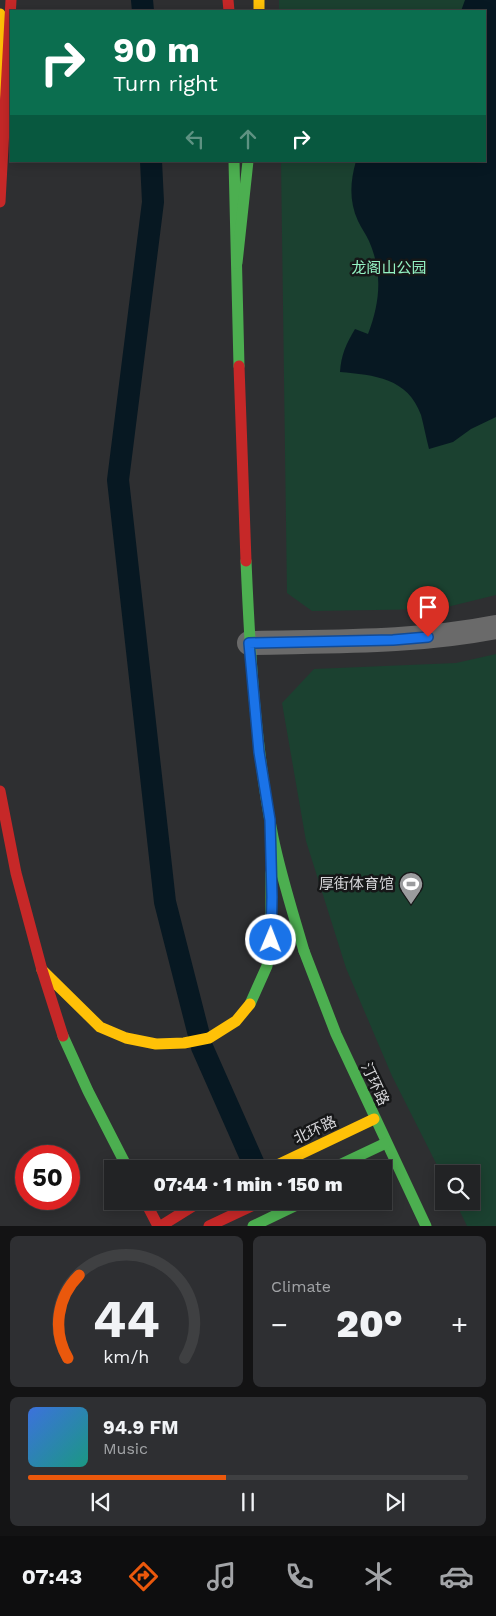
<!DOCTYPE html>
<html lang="en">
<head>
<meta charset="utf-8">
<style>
	:root { --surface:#222325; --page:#2e2f32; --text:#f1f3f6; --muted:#a2a4a7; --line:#3f4042; --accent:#ea580c }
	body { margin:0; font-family:"Work Sans","Noto Sans SC",sans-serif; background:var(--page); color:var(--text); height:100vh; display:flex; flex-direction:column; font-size:19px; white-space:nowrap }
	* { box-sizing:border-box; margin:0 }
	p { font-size:16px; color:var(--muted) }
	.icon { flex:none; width:28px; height:28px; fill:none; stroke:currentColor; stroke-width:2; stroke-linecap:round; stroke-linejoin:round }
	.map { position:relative; height:1226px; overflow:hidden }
	.details { display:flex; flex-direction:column; gap:10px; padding:10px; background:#131314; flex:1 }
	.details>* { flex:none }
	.hud { position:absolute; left:10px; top:10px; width:476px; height:152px; border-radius:0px; box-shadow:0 2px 12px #0003,0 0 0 1px var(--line); background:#0b6e4f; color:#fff; overflow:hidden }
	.buttons { position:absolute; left:435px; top:1165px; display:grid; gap:10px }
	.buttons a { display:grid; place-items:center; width:45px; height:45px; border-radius:0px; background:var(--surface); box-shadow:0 2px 12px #0003,0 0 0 1px var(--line); font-size:25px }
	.speed { position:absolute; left:15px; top:1145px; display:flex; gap:10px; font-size:25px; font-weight:700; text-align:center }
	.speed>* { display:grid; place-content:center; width:65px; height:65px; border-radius:50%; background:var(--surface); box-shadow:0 2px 12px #0003,0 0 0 1px var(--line); line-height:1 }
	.speed .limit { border:8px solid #d22; background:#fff; color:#111 }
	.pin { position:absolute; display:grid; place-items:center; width:42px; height:42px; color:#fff; margin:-51px -21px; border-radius:50% 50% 50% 0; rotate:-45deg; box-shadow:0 0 5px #0007 }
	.pin .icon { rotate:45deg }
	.me { position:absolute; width:55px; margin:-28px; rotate:1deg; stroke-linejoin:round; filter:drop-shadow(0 0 4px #0008) }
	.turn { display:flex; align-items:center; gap:18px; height:105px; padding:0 20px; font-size:22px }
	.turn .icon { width:65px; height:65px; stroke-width:2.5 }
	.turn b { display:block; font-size:35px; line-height:42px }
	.lanes { display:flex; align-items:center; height:48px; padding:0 20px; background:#0003; justify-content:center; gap:25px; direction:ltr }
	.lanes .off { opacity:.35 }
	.big { font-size:38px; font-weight:800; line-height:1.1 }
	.details .widget { flex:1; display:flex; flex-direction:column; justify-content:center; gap:8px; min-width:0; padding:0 18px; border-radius:8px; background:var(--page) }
	.details .dial { align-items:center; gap:0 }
	.dial svg { height:130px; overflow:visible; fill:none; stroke:var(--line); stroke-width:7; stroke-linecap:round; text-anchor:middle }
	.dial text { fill:var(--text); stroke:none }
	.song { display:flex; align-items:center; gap:15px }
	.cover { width:60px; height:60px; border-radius:8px; background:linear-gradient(135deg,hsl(220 70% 55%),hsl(170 70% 35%)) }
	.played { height:5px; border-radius:2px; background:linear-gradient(90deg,var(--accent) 45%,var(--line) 45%) }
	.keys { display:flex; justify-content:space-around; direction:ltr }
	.heat { display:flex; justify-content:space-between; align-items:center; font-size:28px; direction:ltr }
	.details .tiles { flex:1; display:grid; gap:10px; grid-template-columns:1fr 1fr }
	.widget:last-child { grid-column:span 2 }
	.trip { position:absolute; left:104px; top:1160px; width:288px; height:50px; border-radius:0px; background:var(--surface); box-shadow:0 2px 12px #0003,0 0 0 1px var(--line); font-weight:800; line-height:50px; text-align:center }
	.tab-bar { display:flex; height:80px; justify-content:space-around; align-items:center; background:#0e0e0f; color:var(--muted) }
	.tab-bar .icon { width:35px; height:35px }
	.tab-bar .on { color:var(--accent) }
	.tab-bar b { font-size:22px; color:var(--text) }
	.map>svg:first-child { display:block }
	.green { fill:#1b4130 }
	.water { fill:#071822 }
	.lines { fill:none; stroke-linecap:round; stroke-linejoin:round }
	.canal { stroke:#071822; stroke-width:22 }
	.street { stroke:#6a6a6a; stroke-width:24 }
	.fast { stroke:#4caf50; stroke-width:11 }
	.slow { stroke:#ffc107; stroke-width:11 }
	.jam { stroke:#c62828; stroke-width:11 }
	.route-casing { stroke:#114b97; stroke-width:12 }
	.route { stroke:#1a73e8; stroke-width:9 }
	.labels { text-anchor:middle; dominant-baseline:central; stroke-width:5; stroke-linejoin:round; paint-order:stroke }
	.park-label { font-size:15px; fill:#94f2c3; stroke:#161718 }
	.poi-label { font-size:15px; fill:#d6d6d9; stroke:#161718; text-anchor:end }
	.street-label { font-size:15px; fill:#d6d6d9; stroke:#161718 }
</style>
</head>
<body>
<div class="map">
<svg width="496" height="1226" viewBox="0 0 496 1226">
	<rect width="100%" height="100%" fill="#2e2f31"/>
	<g class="green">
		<polygon points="279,0 496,0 496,595 439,609 312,611 287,593 281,161 485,161 485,11 279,11"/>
		<polygon points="496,654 496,1226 467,1226 455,1201 471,1201 471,1174 444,1174 444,1179 392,1076 346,968 306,841 282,703 314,669 456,663"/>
	</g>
	<path class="water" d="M 465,0 L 496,0 L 496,417 L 471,429 L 453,442 L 429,449 C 426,438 424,426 421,415 C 408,378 374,375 340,372 C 341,355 346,344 355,329 L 368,334 C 380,303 383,273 369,241 C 366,234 361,228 358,221 C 349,201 350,182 356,161 L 485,161 L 485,11 L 461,11 Z"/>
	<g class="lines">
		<g class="canal">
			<polyline points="142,0 143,11"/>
			<polyline points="151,161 153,202 118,480 165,902 202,1047 256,1169"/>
		</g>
		<path class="street" d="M 249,643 C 332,641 415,643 496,627"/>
		<g class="fast">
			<polyline points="234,161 239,366"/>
			<polyline points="237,263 248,161"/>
			<path d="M 246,561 C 250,653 255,746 273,837 C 281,876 293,913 304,951"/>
			<polyline points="304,951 336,1034 426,1226"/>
			<polyline points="250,1004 267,966 271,940 271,873"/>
			<polyline points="63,1036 88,1091 128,1169"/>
			<polyline points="331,1169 386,1143"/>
			<polyline points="253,1226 305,1201"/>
		</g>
		<g class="slow">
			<polyline points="259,0 259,11"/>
			<polyline points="0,14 6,102"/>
			<polyline points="42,970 100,1027 126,1038 156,1044 184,1043 209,1038 236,1021 250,1004"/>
			<polyline points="269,1169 374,1119"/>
		</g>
		<g class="jam">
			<polyline points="228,0 229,11"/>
			<polyline points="0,202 11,0"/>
			<polyline points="239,366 246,561"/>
			<polyline points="0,791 16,873 42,970 63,1036"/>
			<polyline points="145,1201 158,1226"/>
			<polyline points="161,1226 201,1201"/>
			<polyline points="209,1226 262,1201"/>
		</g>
	</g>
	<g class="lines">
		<g class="route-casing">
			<polyline id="route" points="271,940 272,897 270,820 259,752 249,643 393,640 428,637"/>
		</g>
		<use href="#route" class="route"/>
	</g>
	<defs>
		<g id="stadium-pin" transform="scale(1.25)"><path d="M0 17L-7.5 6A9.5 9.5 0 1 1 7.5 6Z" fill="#9b9c9e" stroke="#161718"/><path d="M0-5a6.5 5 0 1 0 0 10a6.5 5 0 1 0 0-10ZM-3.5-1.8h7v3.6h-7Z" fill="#fff"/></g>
	</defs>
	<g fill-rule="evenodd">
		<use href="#stadium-pin" x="411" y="884"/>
	</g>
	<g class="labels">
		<g class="park-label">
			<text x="389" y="268">龙阁山公园</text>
		</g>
		<g class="poi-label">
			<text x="394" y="884">厚街体育馆</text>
		</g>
		<g class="street-label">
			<text transform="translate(375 1084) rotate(65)">汀环路</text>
			<text transform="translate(315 1130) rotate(-25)">北环路</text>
		</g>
	</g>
</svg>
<div class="buttons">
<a><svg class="icon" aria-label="search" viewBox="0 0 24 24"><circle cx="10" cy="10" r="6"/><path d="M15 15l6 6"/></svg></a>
</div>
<div class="speed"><div class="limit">50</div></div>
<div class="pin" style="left:428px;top:637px;background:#d93025"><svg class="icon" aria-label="arrive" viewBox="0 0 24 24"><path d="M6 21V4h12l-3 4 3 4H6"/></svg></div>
<svg class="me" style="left:271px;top:940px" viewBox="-20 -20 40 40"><circle r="17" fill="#1a73e8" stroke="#fff" stroke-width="3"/><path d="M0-11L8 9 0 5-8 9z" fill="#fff"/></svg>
<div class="trip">07:44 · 1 min · 150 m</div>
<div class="hud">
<div class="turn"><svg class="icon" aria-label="right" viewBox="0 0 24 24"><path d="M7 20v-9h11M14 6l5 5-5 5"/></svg><div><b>90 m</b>Turn right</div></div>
<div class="lanes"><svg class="icon off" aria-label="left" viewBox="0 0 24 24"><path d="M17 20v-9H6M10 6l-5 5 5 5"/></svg><svg class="icon off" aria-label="ahead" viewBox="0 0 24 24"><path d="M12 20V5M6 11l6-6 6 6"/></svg><svg class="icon" aria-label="right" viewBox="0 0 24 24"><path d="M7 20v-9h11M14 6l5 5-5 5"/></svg></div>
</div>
</div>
<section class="details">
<div class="tiles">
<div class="widget dial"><svg viewBox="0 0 100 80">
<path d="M14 69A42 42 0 1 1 86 69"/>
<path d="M14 69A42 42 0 0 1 21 18" stroke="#ea580c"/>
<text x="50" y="56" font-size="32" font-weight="700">44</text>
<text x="50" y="72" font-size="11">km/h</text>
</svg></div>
<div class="widget"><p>Climate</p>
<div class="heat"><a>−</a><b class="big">20°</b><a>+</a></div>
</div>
<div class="widget">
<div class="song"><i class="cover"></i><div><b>94.9 FM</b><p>Music</p></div></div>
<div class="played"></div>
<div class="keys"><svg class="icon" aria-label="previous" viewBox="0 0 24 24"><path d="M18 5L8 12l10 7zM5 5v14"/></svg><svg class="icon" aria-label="pause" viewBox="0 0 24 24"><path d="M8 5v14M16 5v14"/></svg><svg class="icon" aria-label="next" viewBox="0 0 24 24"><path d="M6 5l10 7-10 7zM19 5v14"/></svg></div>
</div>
</div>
</section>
<nav class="tab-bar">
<b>07:43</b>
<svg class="icon on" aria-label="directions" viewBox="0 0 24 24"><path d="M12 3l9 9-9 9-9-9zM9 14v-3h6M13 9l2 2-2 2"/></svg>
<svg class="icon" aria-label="music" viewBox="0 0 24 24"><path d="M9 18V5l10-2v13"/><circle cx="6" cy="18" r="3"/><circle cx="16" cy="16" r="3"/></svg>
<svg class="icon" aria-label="phone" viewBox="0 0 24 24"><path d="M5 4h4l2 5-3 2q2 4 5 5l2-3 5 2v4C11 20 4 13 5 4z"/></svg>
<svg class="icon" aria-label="climate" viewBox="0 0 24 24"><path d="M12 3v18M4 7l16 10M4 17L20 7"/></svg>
<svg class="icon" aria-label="car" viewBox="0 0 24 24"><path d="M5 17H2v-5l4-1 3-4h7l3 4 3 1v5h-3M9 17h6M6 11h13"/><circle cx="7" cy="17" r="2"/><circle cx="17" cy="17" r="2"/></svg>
</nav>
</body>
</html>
